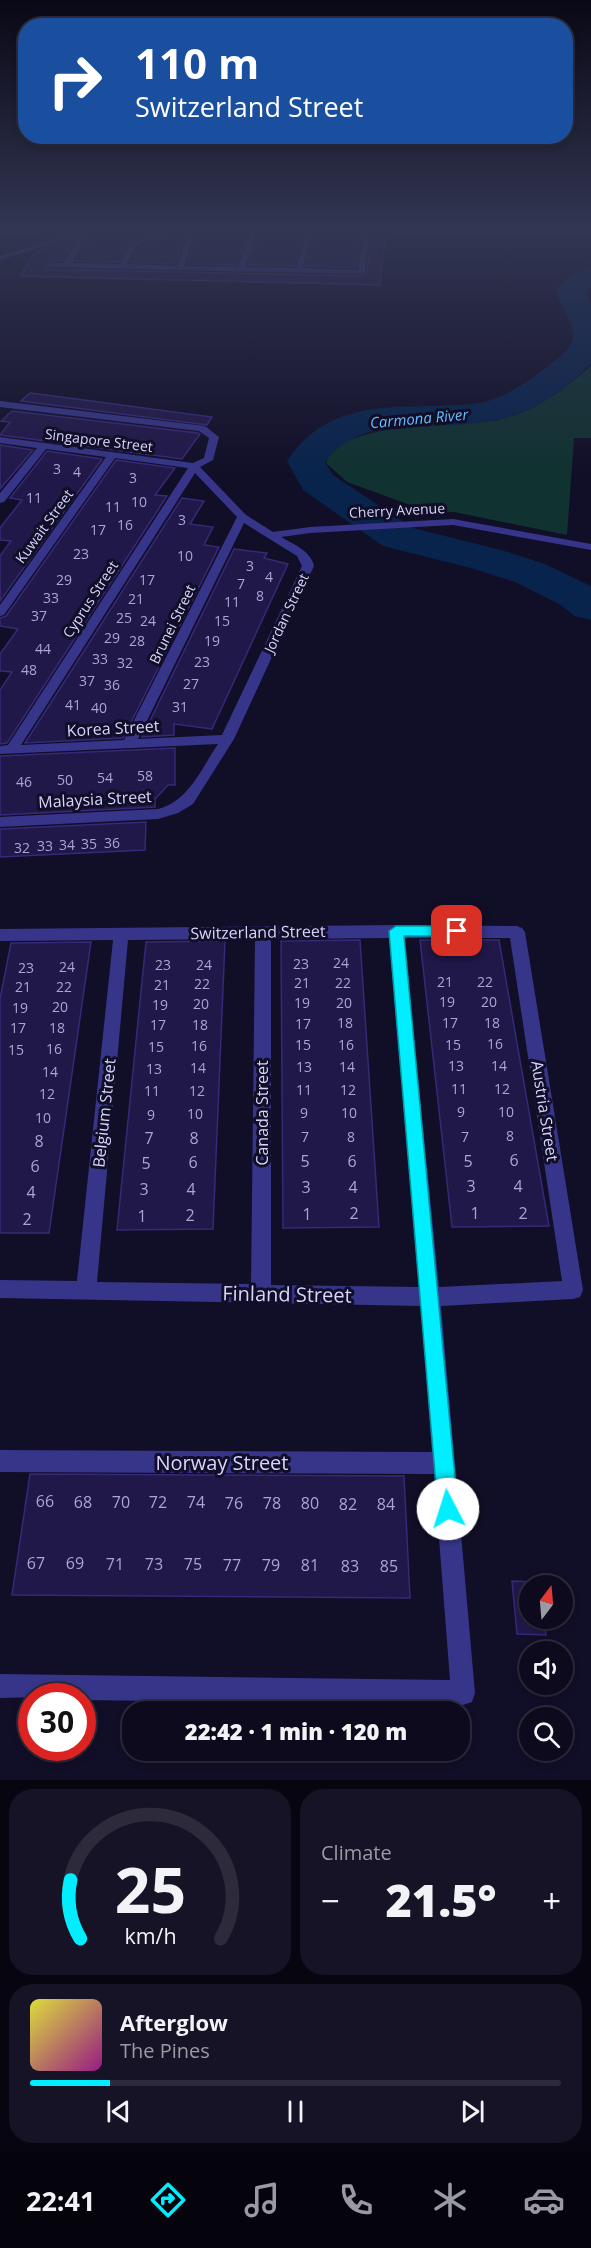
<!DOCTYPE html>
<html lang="en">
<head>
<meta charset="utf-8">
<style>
	:root { --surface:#0d0a1d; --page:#161326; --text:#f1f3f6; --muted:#9a9aa4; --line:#2d2b3b; --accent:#0ef }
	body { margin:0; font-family:"Open Sans",sans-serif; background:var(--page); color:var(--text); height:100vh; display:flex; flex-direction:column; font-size:22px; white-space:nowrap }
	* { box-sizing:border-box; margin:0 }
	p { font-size:20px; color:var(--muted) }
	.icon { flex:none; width:33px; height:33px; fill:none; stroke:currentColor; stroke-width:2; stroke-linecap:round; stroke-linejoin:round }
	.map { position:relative; height:1780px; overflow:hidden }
	.panel { display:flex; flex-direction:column; gap:9px; padding:9px; background:#070610; flex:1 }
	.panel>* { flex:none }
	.banner { position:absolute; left:18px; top:18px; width:555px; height:126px; border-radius:24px; box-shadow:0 3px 9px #0003,0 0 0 2px var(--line); background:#1a4fa0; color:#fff; overflow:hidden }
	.needle { width:39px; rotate:16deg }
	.tools { position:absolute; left:519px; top:1575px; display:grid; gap:12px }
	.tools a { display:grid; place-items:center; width:54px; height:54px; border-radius:50%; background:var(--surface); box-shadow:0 3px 9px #0003,0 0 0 2px var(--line); font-size:30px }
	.speed { position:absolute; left:18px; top:1683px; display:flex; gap:12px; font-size:30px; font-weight:700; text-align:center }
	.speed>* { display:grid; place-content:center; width:78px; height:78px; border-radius:50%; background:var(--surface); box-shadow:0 3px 9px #0003,0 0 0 2px var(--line); line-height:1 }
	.speed .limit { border:9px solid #d22; background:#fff; color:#111 }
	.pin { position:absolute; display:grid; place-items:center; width:51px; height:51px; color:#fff; margin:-26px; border-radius:12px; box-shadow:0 3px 9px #0006 }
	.me { position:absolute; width:66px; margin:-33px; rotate:355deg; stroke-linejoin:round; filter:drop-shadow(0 0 4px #0008) }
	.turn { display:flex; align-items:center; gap:21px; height:126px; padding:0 18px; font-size:27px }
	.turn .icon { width:78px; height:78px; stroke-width:2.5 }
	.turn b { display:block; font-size:42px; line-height:51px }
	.big { font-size:45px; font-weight:800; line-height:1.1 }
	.panel .card { flex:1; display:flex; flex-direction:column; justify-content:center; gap:9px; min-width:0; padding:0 21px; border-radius:24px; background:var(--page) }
	.panel .dial { align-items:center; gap:0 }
	.dial svg { height:156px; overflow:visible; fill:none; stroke:var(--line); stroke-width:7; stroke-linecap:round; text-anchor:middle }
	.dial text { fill:var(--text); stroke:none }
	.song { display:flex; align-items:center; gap:18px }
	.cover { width:72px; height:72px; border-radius:9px; background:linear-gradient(135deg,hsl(60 70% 55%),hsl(310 70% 35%)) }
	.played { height:6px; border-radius:3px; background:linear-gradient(90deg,var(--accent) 15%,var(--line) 15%) }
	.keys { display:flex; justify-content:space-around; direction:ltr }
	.heat { display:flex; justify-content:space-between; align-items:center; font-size:33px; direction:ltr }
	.panel .tiles { flex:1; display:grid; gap:9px; grid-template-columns:1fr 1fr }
	.card:last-child { grid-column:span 2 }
	.trip { position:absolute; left:122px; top:1701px; width:348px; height:60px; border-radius:24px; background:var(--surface); box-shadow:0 3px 9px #0003,0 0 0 2px var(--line); font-weight:800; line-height:60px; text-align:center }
	.menu { display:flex; height:96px; justify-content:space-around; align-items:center; background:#05040c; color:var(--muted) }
	.menu .icon { width:42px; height:42px }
	.menu .on { color:var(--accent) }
	.menu b { font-size:27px; color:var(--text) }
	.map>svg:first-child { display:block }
	.green { fill:#103230 }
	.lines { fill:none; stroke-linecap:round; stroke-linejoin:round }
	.river { fill:#08234c; fill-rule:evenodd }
	.building { fill:#21184a; stroke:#362977; stroke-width:1.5 }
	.minor { fill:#36358a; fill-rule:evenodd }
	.route { fill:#0ef; stroke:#009ba6; stroke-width:1.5 }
	.labels { text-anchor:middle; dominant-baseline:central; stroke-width:6; stroke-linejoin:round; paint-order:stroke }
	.far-street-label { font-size:14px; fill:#d8d4ff; stroke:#110e27 }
	.number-label { font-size:14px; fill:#aaa5d2 }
	.far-water-label { font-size:15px; font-style:italic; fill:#62bcff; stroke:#110e27 }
	.street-label { font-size:16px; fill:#d8d4ff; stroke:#110e27 }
	.near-number-label { font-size:16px; fill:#aaa5d2 }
	.near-street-label { font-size:20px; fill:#d8d4ff; stroke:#110e27 }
</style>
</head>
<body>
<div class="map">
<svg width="591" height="1780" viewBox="0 0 591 1780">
	<rect width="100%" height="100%" fill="#110e27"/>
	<path class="green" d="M 591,366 L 591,438 L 574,438 L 567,535 L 454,512 L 432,513 L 347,482 L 326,463 L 331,449 C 371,427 411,426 455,423 C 469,422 484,423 497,420 C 537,411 560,392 591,366 Z"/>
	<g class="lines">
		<path class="river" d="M 591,268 L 591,288 L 587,292 L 591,304 L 591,363 C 516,441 463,418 369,432 C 351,438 337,446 325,462 L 333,475 L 413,528 L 501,550 L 545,564 L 591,586 L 591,620 L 575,616 L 559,604 L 515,582 L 471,568 L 383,546 L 303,490 L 287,461 C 324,407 373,407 433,406 C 451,405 470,406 488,401 C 511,394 532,379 550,364 C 559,357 572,349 573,337 C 574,320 559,306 556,290 L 570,275 Z"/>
	</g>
	<g class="building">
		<polygon points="51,228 81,228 43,240"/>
		<polygon points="100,228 170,228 130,241 119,262 76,261 91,234"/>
		<polygon points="188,228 189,228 175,264 131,262 139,248"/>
		<polygon points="199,228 250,228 236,265 187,264"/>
		<polygon points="260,228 305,228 294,266 248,265"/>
		<polygon points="315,228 362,228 356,268 306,266"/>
		<polygon points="372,228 386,228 380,285 20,276 36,251 75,239 63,261 51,261 46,269 361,276 367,272"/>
		<polygon points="30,393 69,398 212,417 207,425 21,401"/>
		<polygon points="12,411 198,433 200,434 182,459 0,435 10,422 1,421"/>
		<polygon points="0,445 33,450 0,489"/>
		<polygon points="47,451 102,459 0,601 0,556 11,541 0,540 0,528 22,500 10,498"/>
		<polygon points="116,460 175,468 155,495 167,496 7,743 0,744 0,690 12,672 0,671 0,654 18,629 0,626 0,618 6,616"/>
		<polygon points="182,498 204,501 190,524 213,527 204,545 219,547 123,738 25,743"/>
		<polygon points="234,549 267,553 264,558 288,564 212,729 174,724 174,735 142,737"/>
		<polygon points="175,748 175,785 168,785 155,799 155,807 0,815 0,756"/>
		<polygon points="146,822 145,850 0,857 0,829"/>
		<polygon points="360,940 379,1227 283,1228 281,941"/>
		<polygon points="420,940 499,940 549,1226 452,1227"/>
		<polygon points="225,941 213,1229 117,1230 146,942"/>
		<polygon points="91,942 49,1233 0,1233 0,999 11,943"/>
		<polygon points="30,1474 404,1476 410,1598 12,1595"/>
		<polygon points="512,1581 540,1582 540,1586 530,1586 530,1618 544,1618 546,1635 517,1634"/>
	</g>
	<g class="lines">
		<g class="minor">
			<polygon points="88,228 98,228 89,232 72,263 120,264 131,243 177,228 186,228 137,246 127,264 177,266 191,228 197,228 184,266 238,267 252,228 258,228 245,267 296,268 307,228 313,228 303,268 358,270 364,228 370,228 365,272 361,274 48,267 51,263 64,263 80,235 0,260 0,256"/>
			<path d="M 0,401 L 205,426 L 219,437 L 213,460 L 200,467 L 246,515 L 273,532 L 310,527 L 453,519 L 591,544 L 591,550 L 453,525 L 310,533 L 281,537 C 293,544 311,551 314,566 L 234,739 L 193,804 L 178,813 L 158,819 L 0,827 L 0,817 L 158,809 C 189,801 201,769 218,744 L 0,754 L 0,746 L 8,745 L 188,468 L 115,458 L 4,615 L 0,616 L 0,605 L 106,457 L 46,449 L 4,502 L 0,503 L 0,493 L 37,448 L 0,443 L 0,437 L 193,463 L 204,458 L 209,438 L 199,431 L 0,407 ZM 195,473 L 237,517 L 124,740 L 21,745 ZM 244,523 L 297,556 L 302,566 L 222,735 L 138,739 Z"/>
			<path d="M 396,925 L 517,926 L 522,928 L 525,932 L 583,1290 L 580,1297 L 573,1299 L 441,1306 L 475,1693 L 472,1702 L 463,1705 L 82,1700 L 82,1696 L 0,1698 L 0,1674 L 450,1680 L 434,1474 L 0,1472 L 0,1450 L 432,1452 L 421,1306 L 0,1298 L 0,1280 L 77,1281 L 113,940 L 0,941 L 0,929 ZM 389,938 L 419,1287 L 271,1285 L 271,939 ZM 404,938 L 510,938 L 562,1281 L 439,1287 ZM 255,939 L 251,1284 L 97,1282 L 128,940 Z"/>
		</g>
	</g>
	<linearGradient id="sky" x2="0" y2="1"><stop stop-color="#090815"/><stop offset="0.48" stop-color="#323652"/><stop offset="1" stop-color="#323652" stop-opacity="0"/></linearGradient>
	<rect width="591" height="477" fill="url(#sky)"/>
	<polygon class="route" points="396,926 457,926 464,931 457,936 404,936 458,1509 455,1517 448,1520 441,1517 438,1509 389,931"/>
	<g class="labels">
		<g class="far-street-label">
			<text transform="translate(99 440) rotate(7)">Singapore Street</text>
			<text transform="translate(397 510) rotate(-3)">Cherry Avenue</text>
			<text transform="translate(44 526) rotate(-54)">Kuwait Street</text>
			<text transform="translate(90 599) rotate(-57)">Cyprus Street</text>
			<text transform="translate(286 613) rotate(-65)">Jordan Street</text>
			<text transform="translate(172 624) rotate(-64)">Brunei Street</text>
		</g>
		<g class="number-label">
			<text x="57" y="468">3</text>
			<text x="77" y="471">4</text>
			<text x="133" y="477">3</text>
			<text x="34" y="497">11</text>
			<text x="139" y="501">10</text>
			<text x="113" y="506">11</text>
			<text x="182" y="519">3</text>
			<text x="125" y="524">16</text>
			<text x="98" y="529">17</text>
			<text x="81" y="553">23</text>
			<text x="185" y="555">10</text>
			<text x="250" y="565">3</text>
			<text x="269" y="576">4</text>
			<text x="64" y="579">29</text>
			<text x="147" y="579">17</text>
			<text x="241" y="583">7</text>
			<text x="260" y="595">8</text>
			<text x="51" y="597">33</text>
			<text x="136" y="598">21</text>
			<text x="232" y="601">11</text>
			<text x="39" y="615">37</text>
			<text x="124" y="617">25</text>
			<text x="148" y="620">24</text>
			<text x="222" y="620">15</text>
			<text x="112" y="637">29</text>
			<text x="137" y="640">28</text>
			<text x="212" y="640">19</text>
			<text x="43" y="648">44</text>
			<text x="100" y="658">33</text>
			<text x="202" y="661">23</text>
			<text x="125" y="662">32</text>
			<text x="29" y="669">48</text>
			<text x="87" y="680">37</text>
			<text x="191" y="683">27</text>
			<text x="112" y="684">36</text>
			<text x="73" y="704">41</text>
			<text x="180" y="706">31</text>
			<text x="99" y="707">40</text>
			<text x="145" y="775">58</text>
			<text x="105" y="777">54</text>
			<text x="65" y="779">50</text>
			<text x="24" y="781">46</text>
			<text x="112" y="842">36</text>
			<text x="89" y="843">35</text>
			<text x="67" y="844">34</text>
			<text x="45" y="845">33</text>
			<text x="22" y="847">32</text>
			<text x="341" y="962">24</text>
			<text x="301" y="963">23</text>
			<text x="163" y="964">23</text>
			<text x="204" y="964">24</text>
			<text x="67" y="966">24</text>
			<text x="26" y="967">23</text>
			<text x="445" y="981">21</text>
			<text x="485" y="981">22</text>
			<text x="302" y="982">21</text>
			<text x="343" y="982">22</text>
			<text x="202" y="983">22</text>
			<text x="162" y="984">21</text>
			<text x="23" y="986">21</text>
			<text x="64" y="986">22</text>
			<text x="447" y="1001">19</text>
			<text x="489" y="1001">20</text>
			<text x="302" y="1002">19</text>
			<text x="344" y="1002">20</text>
			<text x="201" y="1003">20</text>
			<text x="160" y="1004">19</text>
			<text x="60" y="1006">20</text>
			<text x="20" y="1007">19</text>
			<text x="345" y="1022">18</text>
			<text x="450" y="1022">17</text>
			<text x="492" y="1022">18</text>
			<text x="303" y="1023">17</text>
			<text x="158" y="1024">17</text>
			<text x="200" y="1024">18</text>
			<text x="18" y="1027">17</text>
			<text x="57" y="1027">18</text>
			<text x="495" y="1043">16</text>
			<text x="303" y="1044">15</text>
			<text x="346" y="1044">16</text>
			<text x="453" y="1044">15</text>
			<text x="199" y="1045">16</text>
			<text x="156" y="1046">15</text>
			<text x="54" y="1048">16</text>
			<text x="16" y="1049">15</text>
			<text x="456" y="1065">13</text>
			<text x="499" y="1065">14</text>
			<text x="304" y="1066">13</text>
			<text x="347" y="1066">14</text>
			<text x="198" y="1067">14</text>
			<text x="154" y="1068">13</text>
			<text x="50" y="1071">14</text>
			<text x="459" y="1088">11</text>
			<text x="502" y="1088">12</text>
			<text x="304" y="1089">11</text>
			<text x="348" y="1089">12</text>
			<text x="152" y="1090">11</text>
			<text x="197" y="1090">12</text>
			<text x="47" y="1093">12</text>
			<text x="461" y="1111">9</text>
			<text x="506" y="1111">10</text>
			<text x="304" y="1112">9</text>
			<text x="349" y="1112">10</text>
			<text x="195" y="1113">10</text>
			<text x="151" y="1114">9</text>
			<text x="43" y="1117">10</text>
			<text x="510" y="1135">8</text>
			<text x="305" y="1136">7</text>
			<text x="351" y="1136">8</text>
			<text x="465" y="1136">7</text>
		</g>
		<g class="far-water-label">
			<text transform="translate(419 418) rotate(-5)">Carmona River</text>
		</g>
		<g class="street-label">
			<text transform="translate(113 728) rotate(-3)">Korea Street</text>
			<text transform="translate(95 799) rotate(-3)">Malaysia Street</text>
			<text transform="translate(258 932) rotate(-1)">Switzerland Street</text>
			<text transform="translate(545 1111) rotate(81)">Austria Street</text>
			<text transform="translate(104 1113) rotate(-84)">Belgium Street</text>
			<text transform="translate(262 1113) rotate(-90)">Canada Street</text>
		</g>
		<g class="near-number-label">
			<text x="149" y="1138">7</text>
			<text x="194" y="1138">8</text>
			<text x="39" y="1141">8</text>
			<text x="514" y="1160">6</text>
			<text x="305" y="1161">5</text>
			<text x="352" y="1161">6</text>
			<text x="468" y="1161">5</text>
			<text x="193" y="1162">6</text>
			<text x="146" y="1163">5</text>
			<text x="35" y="1166">6</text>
			<text x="471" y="1186">3</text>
			<text x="518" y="1186">4</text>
			<text x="306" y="1187">3</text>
			<text x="353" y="1187">4</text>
			<text x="144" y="1189">3</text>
			<text x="191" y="1189">4</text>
			<text x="31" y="1192">4</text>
			<text x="354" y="1213">2</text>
			<text x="475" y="1213">1</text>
			<text x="523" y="1213">2</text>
			<text x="307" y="1214">1</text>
			<text x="190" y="1215">2</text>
			<text x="142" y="1216">1</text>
			<text x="27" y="1219">2</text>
			<text x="45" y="1501">66</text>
			<text x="83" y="1502">68</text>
			<text x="121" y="1502">70</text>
			<text x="158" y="1502">72</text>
			<text x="196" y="1502">74</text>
			<text x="234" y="1503">76</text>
			<text x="272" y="1503">78</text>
			<text x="310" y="1503">80</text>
			<text x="348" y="1504">82</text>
			<text x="386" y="1504">84</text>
			<text x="36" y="1563">67</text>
			<text x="75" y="1563">69</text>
			<text x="115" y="1564">71</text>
			<text x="154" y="1564">73</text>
			<text x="193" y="1564">75</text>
			<text x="232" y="1565">77</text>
			<text x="271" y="1565">79</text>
			<text x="310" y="1565">81</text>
			<text x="350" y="1566">83</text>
			<text x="389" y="1566">85</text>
		</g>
		<g class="near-street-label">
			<text transform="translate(287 1294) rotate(1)">Finland Street</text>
			<text x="222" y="1462">Norway Street</text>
		</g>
	</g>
</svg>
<div class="tools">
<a><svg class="needle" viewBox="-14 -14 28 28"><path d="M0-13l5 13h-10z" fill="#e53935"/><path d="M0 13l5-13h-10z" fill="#9a9aa4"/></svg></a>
<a><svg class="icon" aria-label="sound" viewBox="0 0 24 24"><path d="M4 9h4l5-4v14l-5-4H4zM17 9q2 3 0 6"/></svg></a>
<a><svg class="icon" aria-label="search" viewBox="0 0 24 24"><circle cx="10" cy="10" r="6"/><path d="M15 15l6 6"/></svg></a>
</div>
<div class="speed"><div class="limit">30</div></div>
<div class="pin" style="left:457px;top:931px;background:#d93025"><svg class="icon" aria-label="arrive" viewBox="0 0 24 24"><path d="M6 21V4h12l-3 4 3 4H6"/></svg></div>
<svg class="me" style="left:448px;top:1509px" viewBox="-20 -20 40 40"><circle r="19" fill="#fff"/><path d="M0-13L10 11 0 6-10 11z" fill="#0ef"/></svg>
<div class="trip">22:42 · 1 min · 120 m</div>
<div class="banner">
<div class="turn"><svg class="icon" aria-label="right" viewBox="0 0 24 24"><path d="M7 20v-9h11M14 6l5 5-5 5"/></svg><div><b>110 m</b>Switzerland Street</div></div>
</div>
</div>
<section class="panel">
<div class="tiles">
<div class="card dial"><svg viewBox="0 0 100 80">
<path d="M14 69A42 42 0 1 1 86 69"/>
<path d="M14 69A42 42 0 0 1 9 39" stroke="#0ef"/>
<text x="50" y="56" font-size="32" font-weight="700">25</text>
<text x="50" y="72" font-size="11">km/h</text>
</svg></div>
<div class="card"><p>Climate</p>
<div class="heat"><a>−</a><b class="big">21.5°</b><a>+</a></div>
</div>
<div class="card">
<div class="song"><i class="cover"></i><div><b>Afterglow</b><p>The Pines</p></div></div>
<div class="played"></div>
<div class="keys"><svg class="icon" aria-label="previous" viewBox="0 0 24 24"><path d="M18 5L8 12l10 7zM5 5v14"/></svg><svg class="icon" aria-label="pause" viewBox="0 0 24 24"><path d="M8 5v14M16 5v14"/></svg><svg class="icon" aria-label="next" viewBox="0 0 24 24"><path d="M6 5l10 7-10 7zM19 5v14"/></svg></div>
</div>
</div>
</section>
<nav class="menu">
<b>22:41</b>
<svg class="icon on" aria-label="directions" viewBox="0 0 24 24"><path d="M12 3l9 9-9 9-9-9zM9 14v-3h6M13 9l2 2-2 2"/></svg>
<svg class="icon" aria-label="music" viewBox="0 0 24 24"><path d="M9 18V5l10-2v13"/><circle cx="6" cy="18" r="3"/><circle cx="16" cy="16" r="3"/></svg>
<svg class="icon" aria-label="phone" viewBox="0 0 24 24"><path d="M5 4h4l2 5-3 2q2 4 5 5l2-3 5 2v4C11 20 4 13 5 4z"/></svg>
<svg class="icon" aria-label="climate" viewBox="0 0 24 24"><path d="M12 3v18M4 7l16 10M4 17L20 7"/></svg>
<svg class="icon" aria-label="car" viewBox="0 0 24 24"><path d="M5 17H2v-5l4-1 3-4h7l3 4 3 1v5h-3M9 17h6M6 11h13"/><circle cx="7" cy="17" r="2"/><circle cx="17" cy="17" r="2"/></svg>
</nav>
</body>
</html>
